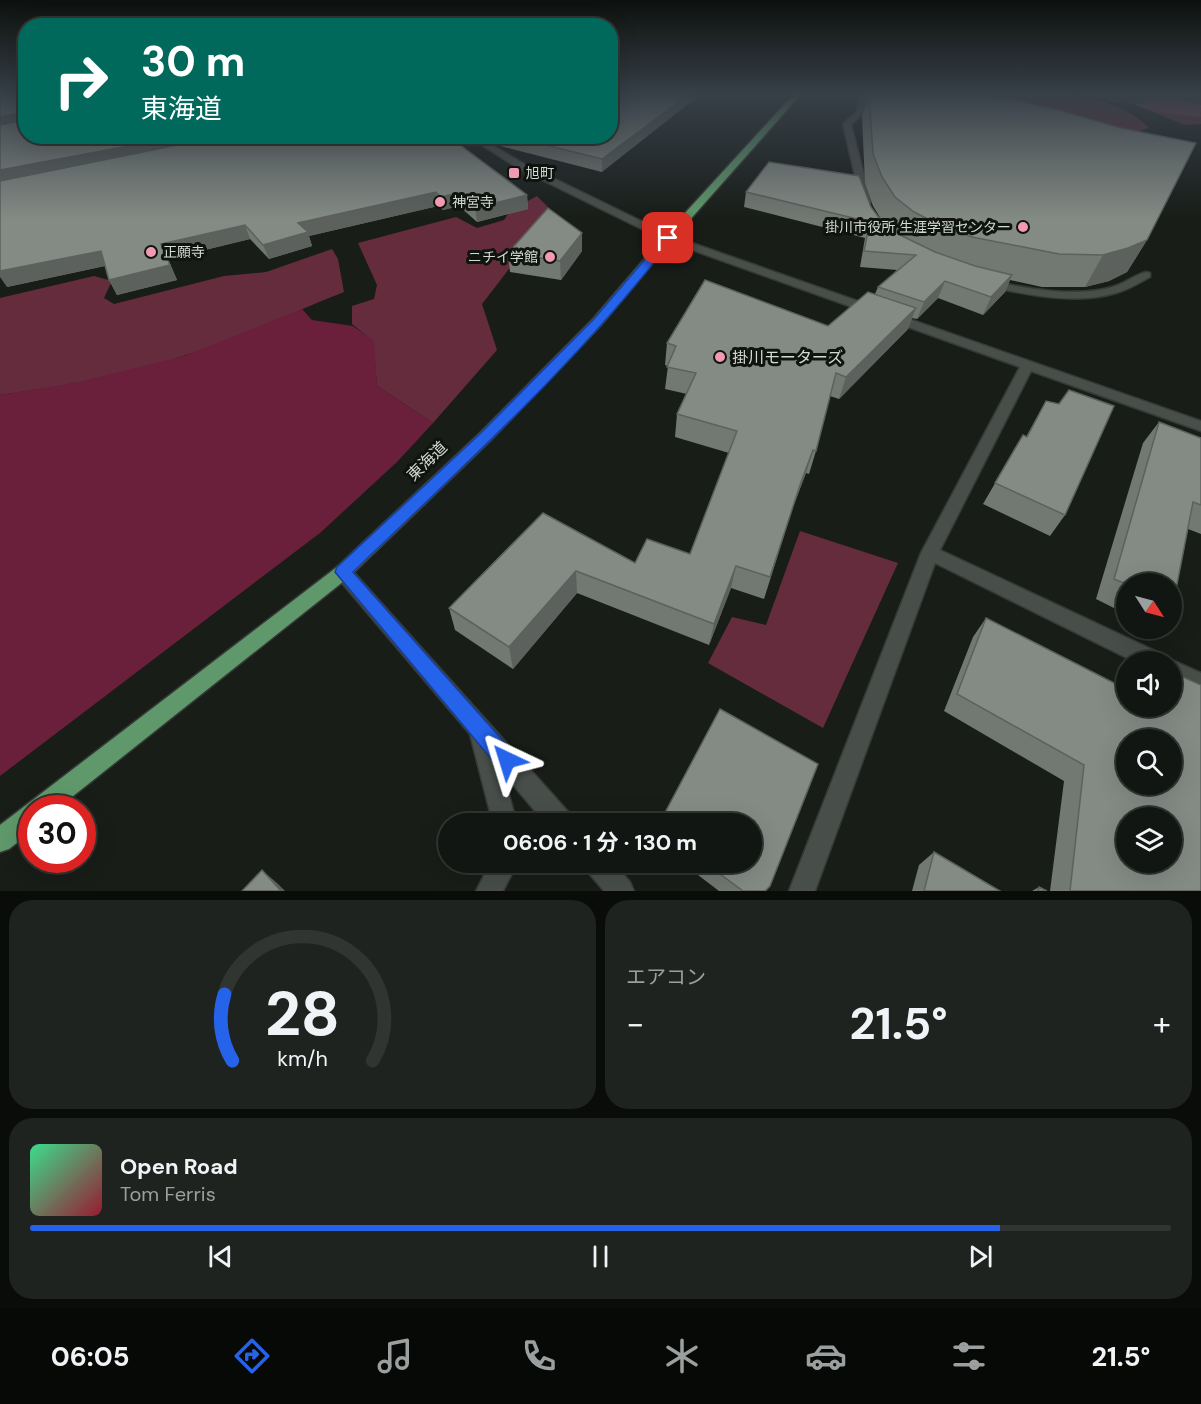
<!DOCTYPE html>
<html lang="ja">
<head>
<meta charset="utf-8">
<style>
	:root { --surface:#121612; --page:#1f2320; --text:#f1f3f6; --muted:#9c9f9f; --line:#313532; --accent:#2563eb }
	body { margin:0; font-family:"DM Sans","Noto Sans JP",sans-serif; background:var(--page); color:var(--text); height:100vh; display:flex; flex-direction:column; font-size:22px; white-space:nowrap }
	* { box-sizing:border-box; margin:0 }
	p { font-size:20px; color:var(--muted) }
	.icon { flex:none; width:33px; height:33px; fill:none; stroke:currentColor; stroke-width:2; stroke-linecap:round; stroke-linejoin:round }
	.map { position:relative; height:891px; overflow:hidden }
	.drawer { display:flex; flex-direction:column; gap:9px; padding:9px; background:#0a0c0a; flex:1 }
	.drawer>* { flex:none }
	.banner { position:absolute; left:18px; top:18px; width:600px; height:126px; border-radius:24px; box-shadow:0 6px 24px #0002,0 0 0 2px var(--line); background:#00695c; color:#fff; overflow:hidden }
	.needle { width:39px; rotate:126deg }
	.buttons { position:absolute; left:1116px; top:573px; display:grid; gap:12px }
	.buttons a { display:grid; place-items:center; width:66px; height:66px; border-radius:50%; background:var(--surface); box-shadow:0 6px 24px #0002,0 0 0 2px var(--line); font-size:30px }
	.speed { position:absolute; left:18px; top:795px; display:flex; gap:12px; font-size:30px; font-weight:700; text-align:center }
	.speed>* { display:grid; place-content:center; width:78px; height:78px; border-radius:50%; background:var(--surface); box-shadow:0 6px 24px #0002,0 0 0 2px var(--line); line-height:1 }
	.speed .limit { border:9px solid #d22; background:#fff; color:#111 }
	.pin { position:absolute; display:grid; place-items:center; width:51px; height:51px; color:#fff; margin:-26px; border-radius:12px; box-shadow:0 3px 9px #0006 }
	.me { position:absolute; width:66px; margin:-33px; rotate:319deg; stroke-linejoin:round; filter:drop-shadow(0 0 4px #0008) }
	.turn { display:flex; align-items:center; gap:21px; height:126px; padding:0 24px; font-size:27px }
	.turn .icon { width:78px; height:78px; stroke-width:2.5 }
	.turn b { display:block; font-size:42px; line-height:51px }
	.big { font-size:45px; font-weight:700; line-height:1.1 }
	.drawer .tile { flex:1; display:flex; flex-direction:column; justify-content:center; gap:9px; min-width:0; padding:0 21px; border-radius:24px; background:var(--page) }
	.drawer .dial { align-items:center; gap:0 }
	.dial svg { height:156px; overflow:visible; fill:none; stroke:var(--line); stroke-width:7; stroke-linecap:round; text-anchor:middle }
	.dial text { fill:var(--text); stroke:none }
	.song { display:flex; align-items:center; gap:18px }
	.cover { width:72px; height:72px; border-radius:9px; background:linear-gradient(135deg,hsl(150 70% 55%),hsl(350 70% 35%)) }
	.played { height:6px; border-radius:3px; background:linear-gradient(90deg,var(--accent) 85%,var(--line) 85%) }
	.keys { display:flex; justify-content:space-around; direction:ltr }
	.heat { display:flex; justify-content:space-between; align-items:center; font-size:33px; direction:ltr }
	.drawer .tiles { flex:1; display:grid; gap:9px; grid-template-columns:1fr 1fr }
	.tile:last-child { grid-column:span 2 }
	.trip { position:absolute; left:438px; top:813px; width:324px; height:60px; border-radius:30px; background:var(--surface); box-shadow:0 6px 24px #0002,0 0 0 2px var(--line); font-weight:700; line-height:60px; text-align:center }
	.tab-bar { display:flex; height:96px; justify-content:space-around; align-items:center; background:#070907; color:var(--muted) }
	.tab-bar .icon { width:42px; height:42px }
	.tab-bar .on { color:var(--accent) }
	.tab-bar b { font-size:27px; color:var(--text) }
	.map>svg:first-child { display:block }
	.green { fill:#652c3e }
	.forest { fill:#6a203a }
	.water { fill:#8d3f58 }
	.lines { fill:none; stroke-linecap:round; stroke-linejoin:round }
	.minor-casing { stroke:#363936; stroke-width:3 }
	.major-casing { stroke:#363936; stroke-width:3 }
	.minor { fill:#484e49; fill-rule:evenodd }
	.major { fill:#5f996b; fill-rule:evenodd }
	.wall { fill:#727872 }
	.shaded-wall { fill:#5c615d }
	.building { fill:#848b85; stroke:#5c615d; stroke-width:1.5; fill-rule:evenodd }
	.route { fill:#2563eb; stroke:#184099; stroke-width:1.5 }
	.poi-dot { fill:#f19ab2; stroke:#0f140f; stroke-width:2 }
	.labels { text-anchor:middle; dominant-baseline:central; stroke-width:6; stroke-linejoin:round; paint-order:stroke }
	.far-poi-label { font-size:14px; fill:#d5d9d5; stroke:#0f140f; text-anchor:start }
	.poi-label { font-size:16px; fill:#d5d9d5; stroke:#0f140f; text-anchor:start }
	.street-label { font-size:16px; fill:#d5d9d5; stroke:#0f140f }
</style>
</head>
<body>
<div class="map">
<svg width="1201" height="891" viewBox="0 0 1201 891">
	<rect width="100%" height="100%" fill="#181d18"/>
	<g class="green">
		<path d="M 949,94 C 1007,94 1106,82 1149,128 L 1119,137 Z"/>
		<polygon points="1072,94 1201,94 1201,124 1185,125 1113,96 1121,103"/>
		<polygon points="537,196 548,207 547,220 482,304 497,350 433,423 377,386 373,341 352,324 352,306 374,299 377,285 358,243 456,217 477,228 504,220 510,211"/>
		<path d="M 332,249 L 338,259 L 344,292 C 291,313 238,338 183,356 C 124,376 62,386 0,395 L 0,298 L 94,276 L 112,281 L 104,298 L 114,304 L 224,276 L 266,272 Z"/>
		<polygon points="800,531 898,563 823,728 708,663 732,617 766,625"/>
	</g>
	<polygon class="forest" points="302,309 312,320 353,326 374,341 377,386 433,423 397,462 320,533 0,776 0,395 74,383 184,356"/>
	<polygon class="water" points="1152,99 1172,99 1201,105 1201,117 1159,113 1134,105"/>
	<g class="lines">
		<g class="minor-casing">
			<g id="minor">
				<polygon points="860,94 866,94 864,112 851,125 871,202 866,205 861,202 843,124 857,111"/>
				<polygon points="159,136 167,136 186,153 179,155"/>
				<polygon points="468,136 477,136 524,164 672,236 1201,421 1201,431 1031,371 940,550 1164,655 1167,661 1172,660 1201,673 1201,693 1172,679 1172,662 1135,662 935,563 815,891 789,891 921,553 1020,367 664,240 518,168"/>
				<path d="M 1146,272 L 1150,273 L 1150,277 C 1139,283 1128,290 1116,293 C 1076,305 1027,295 987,286 L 981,283 L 987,280 C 1023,288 1076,298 1112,287 C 1124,284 1134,275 1146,272 Z"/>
				<polygon points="343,565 349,567 571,815 574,824 546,824 503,773 517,824 493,824 470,734 337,577 334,572 337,567"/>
				<polygon points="491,862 518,862 503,891 476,891"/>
				<polygon points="584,862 613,862 630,882 634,891 604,891 587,871"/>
			</g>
		</g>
		<g class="major-casing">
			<polygon id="major" points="794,94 801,94 672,240 601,325 491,440 349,577 58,808 32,808 32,831 9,849 0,852 0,825 337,567 481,432 593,319 664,236"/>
		</g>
		<use href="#minor" class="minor"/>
		<use href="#major" class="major"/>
	</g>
	<g class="wall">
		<polygon points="868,94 978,94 1147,240 1127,272 1109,281 1085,287 1042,287 1010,280 1005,292 983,315 938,298 917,319 912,318 908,329 839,399 830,396 816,451 809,474 806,473 793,507 764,599 731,588 709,645 577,593 513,669 455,630 449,608 543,513 635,563 690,554 729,453 675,437 677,414 687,394 665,389 668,366 665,365 667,343 828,326 875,294 878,287 897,270 860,267 865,238 744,207 746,192 871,207 881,219 873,206 865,183 862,117"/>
		<polygon points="171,136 448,136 527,195 528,209 477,222 459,206 443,210 438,206 309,236 312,246 269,259 250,239 168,259 177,280 117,295 109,280 105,266 7,287 166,139 170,147 181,145"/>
		<polygon points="482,136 610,136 602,172 496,145"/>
		<polygon points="582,233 582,251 561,280 510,272 508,253"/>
		<polygon points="1046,401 1065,515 1050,536 983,504 1023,435 1026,437"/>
		<polygon points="1159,422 1201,438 1201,534 1188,529 1173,605 1172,606 1172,584 1126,584 1126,614 1096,599 1143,443"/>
		<polygon points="986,618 1201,891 1050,891 1064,781 944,711 973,637"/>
		<polygon points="934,852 1000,891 912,891 919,865"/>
		<polygon points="681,862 752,862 770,886 766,891 719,891"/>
		<polygon points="1039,887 1047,891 1032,891"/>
	</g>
	<g class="shaded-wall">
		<polygon points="689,94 701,94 602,172 602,159"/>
		<polygon points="21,113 26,121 0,130 0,117"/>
		<polygon points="180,136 302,136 185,148"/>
		<polygon points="166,139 171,151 0,185 0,170"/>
		<polygon points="436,192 438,206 309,236 312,246 269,259 263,245 298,223"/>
		<polygon points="457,193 459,206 443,210 441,197"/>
		<polygon points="527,195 528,209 477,222 475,208"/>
		<polygon points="245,225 250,239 168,259 177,280 117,295 109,280 161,244"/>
		<polygon points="582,233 582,251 561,280 560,261"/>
		<polygon points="1147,240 1127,272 1109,281 1085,287 1103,255"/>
		<polygon points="101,251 109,265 7,287 0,277 0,271"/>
		<polygon points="1012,275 1005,292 983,315 991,297"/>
		<polygon points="945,281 938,298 917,319 924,302"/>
		<polygon points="916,308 908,329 839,399 846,377"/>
		<polygon points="813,450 806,473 793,507 764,599 800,485"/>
		<polygon points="736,566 731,588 709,645 714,624"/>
		<polygon points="576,571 577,593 513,669 509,647"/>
		<polygon points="262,870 278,884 285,891 281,891"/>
	</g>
	<g class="building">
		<polygon points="0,94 26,94 26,136 164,136 166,139 0,170 0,125 20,121 21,113 0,117"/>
		<polygon points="610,94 689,94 602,159 509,136 610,136"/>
		<polygon points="869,94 978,94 1000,97 1059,110 1121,128 1196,143 1147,240 1128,248 1103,255 1059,254 972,237 940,225 914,212 895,197 882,177 873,154"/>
		<polygon points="279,136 448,136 527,195 475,208 457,193 441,197 436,192 298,223 308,232 263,245 245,225 161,244 170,265 109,280 101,251 0,271 0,181 177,145"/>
		<polygon points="769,162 859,176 871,207 879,218 902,236 935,252 975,266 1012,275 991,297 945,281 924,302 878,287 916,255 864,251 870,222 746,192"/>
		<polygon points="548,208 582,233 560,261 508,253"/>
		<polygon points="705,280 828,326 868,292 916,308 846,377 836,373 816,451 813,450 800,485 770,577 736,566 714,624 576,571 509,647 449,608 543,513 635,563 647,539 690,554 737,431 677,414 696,373 667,367 676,346 667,343"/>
		<polygon points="1069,390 1114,406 1065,515 995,483 1023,435 1027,437 1046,401 1059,404"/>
		<polygon points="1159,422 1201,438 1201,505 1193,502 1173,605 1172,605 1172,584 1126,584 1114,579"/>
		<path d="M 986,618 L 1126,689 L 1126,706 L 1172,706 L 1172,672 L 1201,685 L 1201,891 L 1070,891 L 1084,765 L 957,694 ZM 1126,740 L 1172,740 L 1172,784 L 1126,784 ZM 1126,818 L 1172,818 L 1172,862 L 1126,862 Z"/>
		<polygon points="720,709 818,764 770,886 765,891 743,891 704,862 752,862 752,824 659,824"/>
		<polygon points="934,852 1000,891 924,891"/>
		<polygon points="262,870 281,891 242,891"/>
		<polygon points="1039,887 1047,891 1038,891"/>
	</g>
	<linearGradient id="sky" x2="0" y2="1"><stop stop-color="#0d100d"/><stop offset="0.43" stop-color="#374048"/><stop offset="1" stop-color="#374048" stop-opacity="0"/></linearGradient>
	<rect width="1201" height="219" fill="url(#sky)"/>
	<path class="route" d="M 665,236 L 673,238 C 580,361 463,466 353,572 L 514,753 L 517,760 L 514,768 L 507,771 L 499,768 L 335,572 L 337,567 L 482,432 L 561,352 L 593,320 Z"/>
	<g class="poi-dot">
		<rect x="508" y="167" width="12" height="12" rx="3"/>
		<circle cx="440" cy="202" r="6"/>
		<circle cx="1023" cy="227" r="6"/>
		<circle cx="151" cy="252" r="6"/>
		<circle cx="550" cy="257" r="6"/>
		<circle cx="720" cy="357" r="6"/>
	</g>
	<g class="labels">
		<g class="far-poi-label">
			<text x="526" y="173">旭町</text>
			<text x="452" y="202">神宮寺</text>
			<text x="1011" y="227" text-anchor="end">掛川市役所 生涯学習センター</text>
			<text x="163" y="252">正願寺</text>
			<text x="538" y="257" text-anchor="end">ニチイ学館</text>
		</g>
		<g class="poi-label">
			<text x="732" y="357">掛川モーターズ</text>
		</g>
		<g class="street-label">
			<text transform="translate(427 461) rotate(-44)">東海道</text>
		</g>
	</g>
</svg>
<div class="buttons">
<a><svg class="needle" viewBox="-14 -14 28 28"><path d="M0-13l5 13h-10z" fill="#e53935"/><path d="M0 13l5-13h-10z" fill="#9c9f9f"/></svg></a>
<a><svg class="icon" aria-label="sound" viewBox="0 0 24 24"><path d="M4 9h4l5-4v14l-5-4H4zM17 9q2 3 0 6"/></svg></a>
<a><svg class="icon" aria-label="search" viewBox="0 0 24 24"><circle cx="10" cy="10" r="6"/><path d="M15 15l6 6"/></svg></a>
<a><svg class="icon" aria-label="layers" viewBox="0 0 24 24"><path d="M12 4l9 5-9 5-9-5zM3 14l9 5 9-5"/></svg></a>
</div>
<div class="speed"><div class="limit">30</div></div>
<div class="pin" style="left:668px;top:238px;background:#d93025"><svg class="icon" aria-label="arrive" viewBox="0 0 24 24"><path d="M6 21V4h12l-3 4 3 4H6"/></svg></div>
<svg class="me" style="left:507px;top:760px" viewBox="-20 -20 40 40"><path d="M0-17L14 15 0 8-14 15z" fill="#2563eb" stroke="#fff" stroke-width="4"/></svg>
<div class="trip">06:06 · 1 分 · 130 m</div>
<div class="banner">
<div class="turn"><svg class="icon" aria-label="right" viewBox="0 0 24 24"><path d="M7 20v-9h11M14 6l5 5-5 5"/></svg><div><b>30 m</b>東海道</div></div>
</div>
</div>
<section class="drawer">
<div class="tiles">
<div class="tile dial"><svg viewBox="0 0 100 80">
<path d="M14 69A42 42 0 1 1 86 69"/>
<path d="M14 69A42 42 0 0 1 10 35" stroke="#2563eb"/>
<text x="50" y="56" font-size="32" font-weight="700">28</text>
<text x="50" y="72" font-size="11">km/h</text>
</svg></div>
<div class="tile"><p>エアコン</p>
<div class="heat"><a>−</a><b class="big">21.5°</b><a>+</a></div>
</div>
<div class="tile">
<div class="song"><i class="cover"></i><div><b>Open Road</b><p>Tom Ferris</p></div></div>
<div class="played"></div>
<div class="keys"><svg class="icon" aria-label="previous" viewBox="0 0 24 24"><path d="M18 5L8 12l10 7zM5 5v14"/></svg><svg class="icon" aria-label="pause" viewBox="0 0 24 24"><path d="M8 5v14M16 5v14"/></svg><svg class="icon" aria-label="next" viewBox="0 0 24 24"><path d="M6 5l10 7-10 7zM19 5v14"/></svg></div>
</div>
</div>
</section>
<nav class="tab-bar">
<b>06:05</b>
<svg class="icon on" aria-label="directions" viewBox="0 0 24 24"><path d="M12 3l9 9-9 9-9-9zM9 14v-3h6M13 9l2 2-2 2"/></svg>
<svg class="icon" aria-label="music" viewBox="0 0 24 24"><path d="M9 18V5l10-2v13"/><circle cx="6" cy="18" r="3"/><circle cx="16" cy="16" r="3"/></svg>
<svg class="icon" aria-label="phone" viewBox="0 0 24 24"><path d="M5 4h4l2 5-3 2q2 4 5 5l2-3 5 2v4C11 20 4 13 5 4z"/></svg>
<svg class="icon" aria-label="climate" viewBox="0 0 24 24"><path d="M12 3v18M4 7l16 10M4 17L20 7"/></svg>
<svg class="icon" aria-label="car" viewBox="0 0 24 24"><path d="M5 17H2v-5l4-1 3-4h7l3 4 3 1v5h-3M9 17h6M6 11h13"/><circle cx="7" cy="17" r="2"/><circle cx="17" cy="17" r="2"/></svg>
<svg class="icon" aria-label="filters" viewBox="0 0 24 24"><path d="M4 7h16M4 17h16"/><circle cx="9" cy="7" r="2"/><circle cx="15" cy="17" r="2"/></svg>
<b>21.5°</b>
</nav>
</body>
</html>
